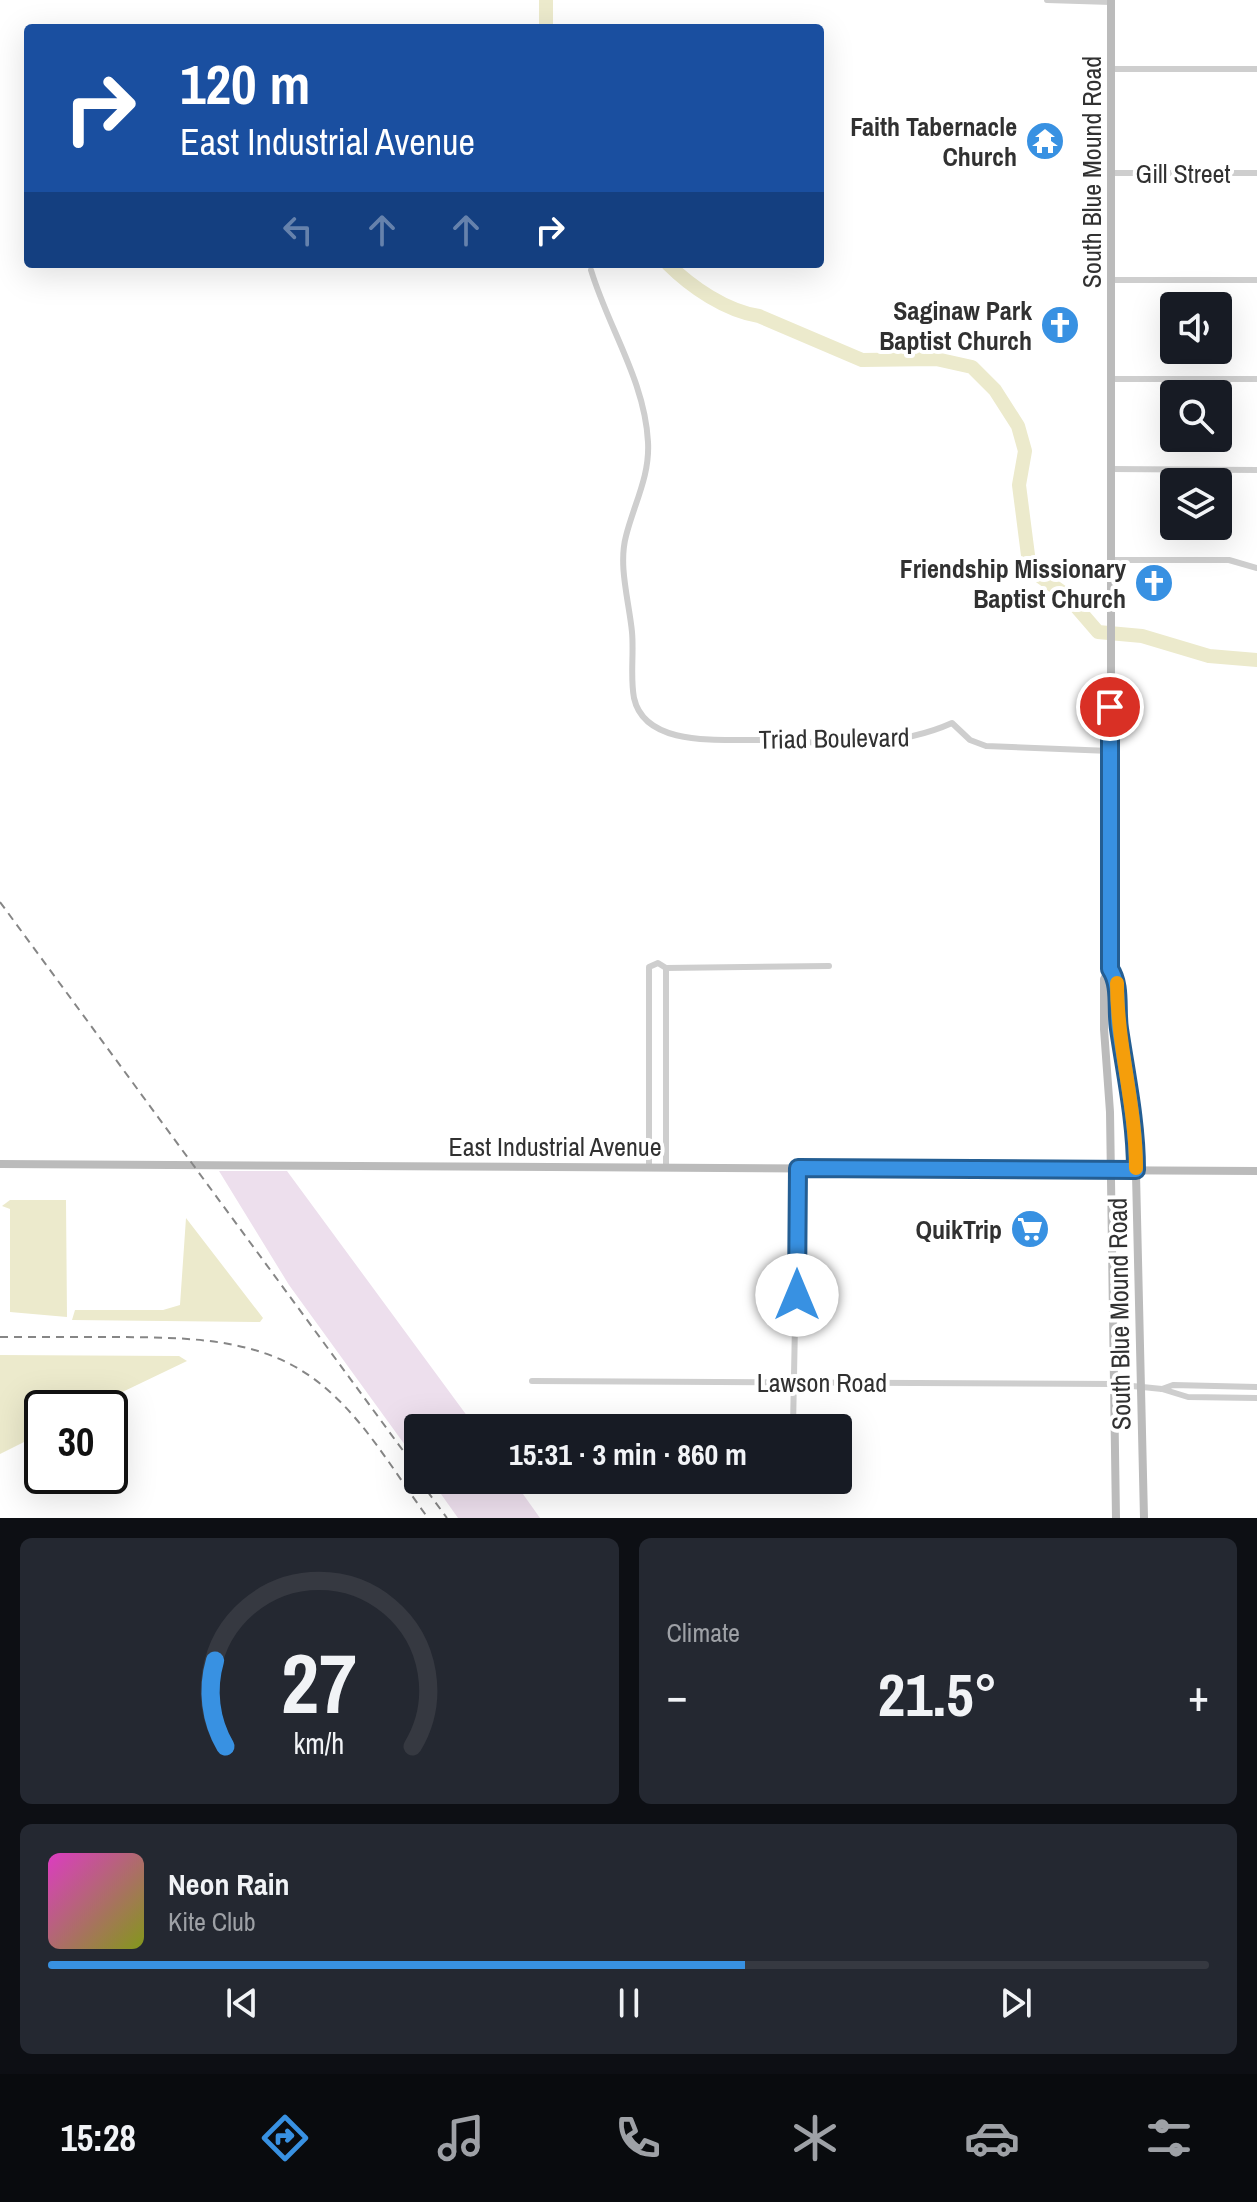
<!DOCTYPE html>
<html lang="en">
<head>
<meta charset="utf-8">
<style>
	:root { --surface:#171b24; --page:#242831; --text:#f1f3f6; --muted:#9ea1a6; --line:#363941; --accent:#3891e2 }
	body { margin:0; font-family:"Archivo Narrow",sans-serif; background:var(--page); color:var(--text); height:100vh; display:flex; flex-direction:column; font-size:30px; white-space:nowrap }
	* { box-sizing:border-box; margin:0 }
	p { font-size:26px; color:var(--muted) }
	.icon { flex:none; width:44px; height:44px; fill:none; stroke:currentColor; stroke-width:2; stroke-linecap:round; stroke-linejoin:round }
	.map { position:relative; height:1518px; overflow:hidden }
	.side { display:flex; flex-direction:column; gap:20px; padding:20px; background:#0d0f14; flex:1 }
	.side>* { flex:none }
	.top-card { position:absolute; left:24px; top:24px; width:800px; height:244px; border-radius:8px; box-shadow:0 8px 32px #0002; background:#1a4fa0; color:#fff; overflow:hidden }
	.controls { position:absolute; left:1160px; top:292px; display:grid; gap:16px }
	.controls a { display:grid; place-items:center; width:72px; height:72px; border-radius:8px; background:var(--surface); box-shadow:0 8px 32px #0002; font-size:40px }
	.speed { position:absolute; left:24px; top:1390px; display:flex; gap:16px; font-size:40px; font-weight:700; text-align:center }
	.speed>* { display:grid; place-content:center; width:104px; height:104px; border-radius:50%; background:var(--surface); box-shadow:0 8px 32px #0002; line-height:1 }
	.speed .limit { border:4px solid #111; border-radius:12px; background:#fff; color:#111 }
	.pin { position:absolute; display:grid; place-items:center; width:68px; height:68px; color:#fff; margin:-34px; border:4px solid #fff; border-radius:50%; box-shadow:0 2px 8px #0007 }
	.me { position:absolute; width:88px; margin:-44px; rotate:0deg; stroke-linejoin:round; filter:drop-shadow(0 0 6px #0008) }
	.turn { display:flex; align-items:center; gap:28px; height:168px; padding:0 24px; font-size:36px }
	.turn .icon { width:104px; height:104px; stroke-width:2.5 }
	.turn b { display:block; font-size:56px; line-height:68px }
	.lanes { display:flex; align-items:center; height:76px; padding:0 24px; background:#0003; justify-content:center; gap:40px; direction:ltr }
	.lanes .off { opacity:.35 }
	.big { font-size:60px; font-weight:800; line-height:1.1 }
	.side .tile { flex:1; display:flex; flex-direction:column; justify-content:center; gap:12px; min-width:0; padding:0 28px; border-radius:12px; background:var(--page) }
	.side .dial { align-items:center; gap:0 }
	.dial svg { height:208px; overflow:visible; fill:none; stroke:var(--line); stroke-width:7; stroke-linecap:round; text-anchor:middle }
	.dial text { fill:var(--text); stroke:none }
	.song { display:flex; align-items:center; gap:24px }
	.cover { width:96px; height:96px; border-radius:12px; background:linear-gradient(135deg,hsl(310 70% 55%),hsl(70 70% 35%)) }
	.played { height:8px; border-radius:4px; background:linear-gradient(90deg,var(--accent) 60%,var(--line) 60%) }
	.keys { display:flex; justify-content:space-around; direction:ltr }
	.heat { display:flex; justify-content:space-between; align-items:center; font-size:44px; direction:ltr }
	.side .tiles { flex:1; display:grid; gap:20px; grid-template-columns:1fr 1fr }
	.tile:last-child { grid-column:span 2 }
	.trip { position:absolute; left:404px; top:1414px; width:448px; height:80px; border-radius:8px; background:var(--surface); box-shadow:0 8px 32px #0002; font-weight:800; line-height:80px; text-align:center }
	.menu { display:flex; height:128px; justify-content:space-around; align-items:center; background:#090b0e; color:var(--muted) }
	.menu .icon { width:56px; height:56px }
	.menu .current { color:var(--accent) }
	.menu b { font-size:36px; color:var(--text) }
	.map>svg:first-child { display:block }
	.green { fill:#eddfed }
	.water { fill:#eceacc }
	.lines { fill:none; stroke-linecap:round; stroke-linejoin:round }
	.river { stroke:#eceacc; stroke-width:14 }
	.street { stroke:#cecece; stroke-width:6 }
	.secondary { stroke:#bbb; stroke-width:8 }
	.rail { stroke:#868686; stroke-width:2; stroke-dasharray:8 6; stroke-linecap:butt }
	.route-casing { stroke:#245e93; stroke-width:20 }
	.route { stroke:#3891e2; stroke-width:14 }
	.slow { stroke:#f59e0b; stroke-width:14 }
	.labels { text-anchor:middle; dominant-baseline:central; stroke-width:8; stroke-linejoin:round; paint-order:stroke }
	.poi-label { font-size:26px; font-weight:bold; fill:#313131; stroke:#fff; text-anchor:end }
	.street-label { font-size:26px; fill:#313131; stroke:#fff }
</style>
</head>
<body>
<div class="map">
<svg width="1257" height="1518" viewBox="0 0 1257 1518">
	<rect width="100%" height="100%" fill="#fff"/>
	<g class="green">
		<polygon points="219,1171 287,1171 476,1428 418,1428 418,1463 289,1285"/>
		<polygon points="431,1480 513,1480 540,1518 458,1518"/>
	</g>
	<g class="water">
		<polygon points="10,1200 66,1200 67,1317 10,1312 10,1209 2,1206"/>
		<polygon points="186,1218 263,1318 260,1322 72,1320 75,1310 163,1310 180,1305"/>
		<polygon points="0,1355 179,1356 187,1361 89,1408 42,1408 42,1433 0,1454"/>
	</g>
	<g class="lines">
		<g class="river">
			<polyline points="546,0 546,28"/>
			<path d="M 668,264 C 691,287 726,311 759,316 L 862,360 L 936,359 L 972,367 L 995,390 L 1018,426 L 1025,451 L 1019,485 L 1029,563 L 1034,572 L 1066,595 L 1098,632 L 1142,636 L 1209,656 L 1257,660"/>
		</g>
		<g class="street">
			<polyline points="1047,0 1111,2"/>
			<polyline points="1111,69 1257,69"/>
			<polyline points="1110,173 1257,173"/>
			<path d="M 591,270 C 608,327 645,381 648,442 C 650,476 634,504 626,536 C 618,566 629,601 632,632 C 634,654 630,677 634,698 C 645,748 722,739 761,740 C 826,743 892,750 952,723 L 970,740 L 986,746 L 1110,751"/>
			<polyline points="1110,280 1257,280"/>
			<polyline points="1110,379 1257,379"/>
			<polyline points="1110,469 1257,470"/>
			<polyline points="1110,560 1229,560 1257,568"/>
			<polyline points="649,1166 649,967 658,963 666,968 829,966"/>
			<polyline points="666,1166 666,968"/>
			<polyline points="532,1381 1113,1384 1162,1389 1188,1397 1257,1398"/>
			<polyline points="1162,1389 1173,1385 1257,1387"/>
			<polyline points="793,1428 798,1168"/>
			<polyline points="793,1480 793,1491"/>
		</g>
		<g class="secondary">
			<polyline points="1111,0 1111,899 1110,969 1104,979 1104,1029 1110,1112 1116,1518"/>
			<polyline points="1110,969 1117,978 1119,1029 1135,1131 1144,1518"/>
			<polyline points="0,1164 1257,1171"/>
		</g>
		<g class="rail">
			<polyline points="0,902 418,1471"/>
			<path d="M 0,1337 C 41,1337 82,1337 123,1337 C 198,1338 271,1338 330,1392 C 369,1427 397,1476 428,1518"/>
			<polyline points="419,1480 447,1518"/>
		</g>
	</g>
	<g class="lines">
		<g class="route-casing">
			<path id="route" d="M 797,1295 L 798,1168 L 1136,1170 C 1136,1122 1126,1076 1119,1029 C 1116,1009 1121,985 1110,969 L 1110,707"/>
		</g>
		<use href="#route" class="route"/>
		<path class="slow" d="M 1117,983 C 1117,1046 1136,1106 1136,1168"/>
	</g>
	<defs>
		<g id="temple-disc" transform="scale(2)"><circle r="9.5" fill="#3891e2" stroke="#fff"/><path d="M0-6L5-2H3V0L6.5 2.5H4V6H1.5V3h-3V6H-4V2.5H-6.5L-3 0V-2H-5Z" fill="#fff"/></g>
		<g id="church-disc" transform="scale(2)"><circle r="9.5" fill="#3891e2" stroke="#fff"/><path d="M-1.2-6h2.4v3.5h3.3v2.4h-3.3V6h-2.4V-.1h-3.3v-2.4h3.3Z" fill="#fff"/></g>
		<g id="supermarket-disc" transform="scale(2)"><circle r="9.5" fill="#3891e2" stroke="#fff"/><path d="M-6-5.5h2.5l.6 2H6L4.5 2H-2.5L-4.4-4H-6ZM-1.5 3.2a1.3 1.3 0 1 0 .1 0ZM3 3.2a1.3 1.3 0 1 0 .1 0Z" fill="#fff"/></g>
	</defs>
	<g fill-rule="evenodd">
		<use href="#temple-disc" x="1045" y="141"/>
		<use href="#church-disc" x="1060" y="325"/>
		<use href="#church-disc" x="1154" y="583"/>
		<use href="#supermarket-disc" x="1030" y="1229"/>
	</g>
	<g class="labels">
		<g class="poi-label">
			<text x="1017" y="126">Faith Tabernacle<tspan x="1017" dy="30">Church</tspan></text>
			<text x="1032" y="310">Saginaw Park<tspan x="1032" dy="30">Baptist Church</tspan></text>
			<text x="1126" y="568">Friendship Missionary<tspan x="1126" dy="30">Baptist Church</tspan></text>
			<text x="1002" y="1229">QuikTrip</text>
		</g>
		<g class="street-label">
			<text transform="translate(1091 172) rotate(-90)">South Blue Mound Road</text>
			<text x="1183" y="173">Gill Street</text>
			<text transform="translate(834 738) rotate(-1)">Triad Boulevard</text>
			<text x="555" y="1146">East Industrial Avenue</text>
			<text transform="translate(1119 1314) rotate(-91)">South Blue Mound Road</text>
			<text x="822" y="1382">Lawson Road</text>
		</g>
	</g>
</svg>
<div class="controls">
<a><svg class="icon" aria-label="sound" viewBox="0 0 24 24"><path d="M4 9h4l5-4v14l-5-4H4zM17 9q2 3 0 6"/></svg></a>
<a><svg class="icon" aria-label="search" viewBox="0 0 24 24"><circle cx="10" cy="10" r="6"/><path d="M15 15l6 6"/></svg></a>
<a><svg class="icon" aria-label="layers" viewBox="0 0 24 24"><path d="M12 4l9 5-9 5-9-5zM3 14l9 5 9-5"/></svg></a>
</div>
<div class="speed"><div class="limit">30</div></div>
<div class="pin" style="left:1110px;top:707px;background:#d93025"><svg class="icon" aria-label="arrive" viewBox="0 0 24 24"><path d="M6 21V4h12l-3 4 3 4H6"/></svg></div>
<svg class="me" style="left:797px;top:1295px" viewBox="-20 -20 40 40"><circle r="19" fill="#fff"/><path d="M0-13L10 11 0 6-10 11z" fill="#3891e2"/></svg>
<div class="trip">15:31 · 3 min · 860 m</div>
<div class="top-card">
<div class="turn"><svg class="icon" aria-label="right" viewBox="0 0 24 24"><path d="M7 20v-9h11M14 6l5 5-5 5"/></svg><div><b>120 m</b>East Industrial Avenue</div></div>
<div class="lanes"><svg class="icon off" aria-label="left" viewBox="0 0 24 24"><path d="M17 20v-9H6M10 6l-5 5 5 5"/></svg><svg class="icon off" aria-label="ahead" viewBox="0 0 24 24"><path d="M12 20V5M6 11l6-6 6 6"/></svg><svg class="icon off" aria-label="ahead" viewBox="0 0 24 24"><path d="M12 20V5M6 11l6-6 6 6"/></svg><svg class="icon" aria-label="right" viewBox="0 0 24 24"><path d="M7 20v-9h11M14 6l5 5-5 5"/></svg></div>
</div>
</div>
<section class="side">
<div class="tiles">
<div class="tile dial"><svg viewBox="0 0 100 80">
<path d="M14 69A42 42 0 1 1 86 69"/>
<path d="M14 69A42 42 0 0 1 10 36" stroke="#3891e2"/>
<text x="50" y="56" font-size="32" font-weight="700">27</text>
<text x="50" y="72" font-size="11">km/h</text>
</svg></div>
<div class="tile"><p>Climate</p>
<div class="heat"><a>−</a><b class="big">21.5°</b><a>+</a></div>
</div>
<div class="tile">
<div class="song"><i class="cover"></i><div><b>Neon Rain</b><p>Kite Club</p></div></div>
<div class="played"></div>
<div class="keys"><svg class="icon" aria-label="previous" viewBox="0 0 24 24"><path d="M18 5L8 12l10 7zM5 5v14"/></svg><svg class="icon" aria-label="pause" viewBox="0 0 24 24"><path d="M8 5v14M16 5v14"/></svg><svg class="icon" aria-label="next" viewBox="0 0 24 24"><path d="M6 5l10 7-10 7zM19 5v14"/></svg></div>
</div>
</div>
</section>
<nav class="menu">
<b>15:28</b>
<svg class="icon current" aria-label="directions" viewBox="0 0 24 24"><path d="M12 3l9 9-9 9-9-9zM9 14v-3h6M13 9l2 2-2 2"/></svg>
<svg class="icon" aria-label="music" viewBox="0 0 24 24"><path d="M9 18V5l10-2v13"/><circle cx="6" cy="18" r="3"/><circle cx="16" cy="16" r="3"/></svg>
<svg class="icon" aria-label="phone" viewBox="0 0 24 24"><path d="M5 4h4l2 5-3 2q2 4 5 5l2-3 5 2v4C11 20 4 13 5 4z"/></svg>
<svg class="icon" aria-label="climate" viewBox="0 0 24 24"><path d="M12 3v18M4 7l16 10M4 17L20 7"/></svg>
<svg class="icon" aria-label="car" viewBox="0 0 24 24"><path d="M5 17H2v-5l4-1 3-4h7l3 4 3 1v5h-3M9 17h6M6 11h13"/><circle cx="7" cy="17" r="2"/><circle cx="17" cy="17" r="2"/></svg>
<svg class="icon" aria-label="filters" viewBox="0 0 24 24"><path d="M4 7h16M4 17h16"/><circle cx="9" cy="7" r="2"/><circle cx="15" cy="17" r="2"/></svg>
</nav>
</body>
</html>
